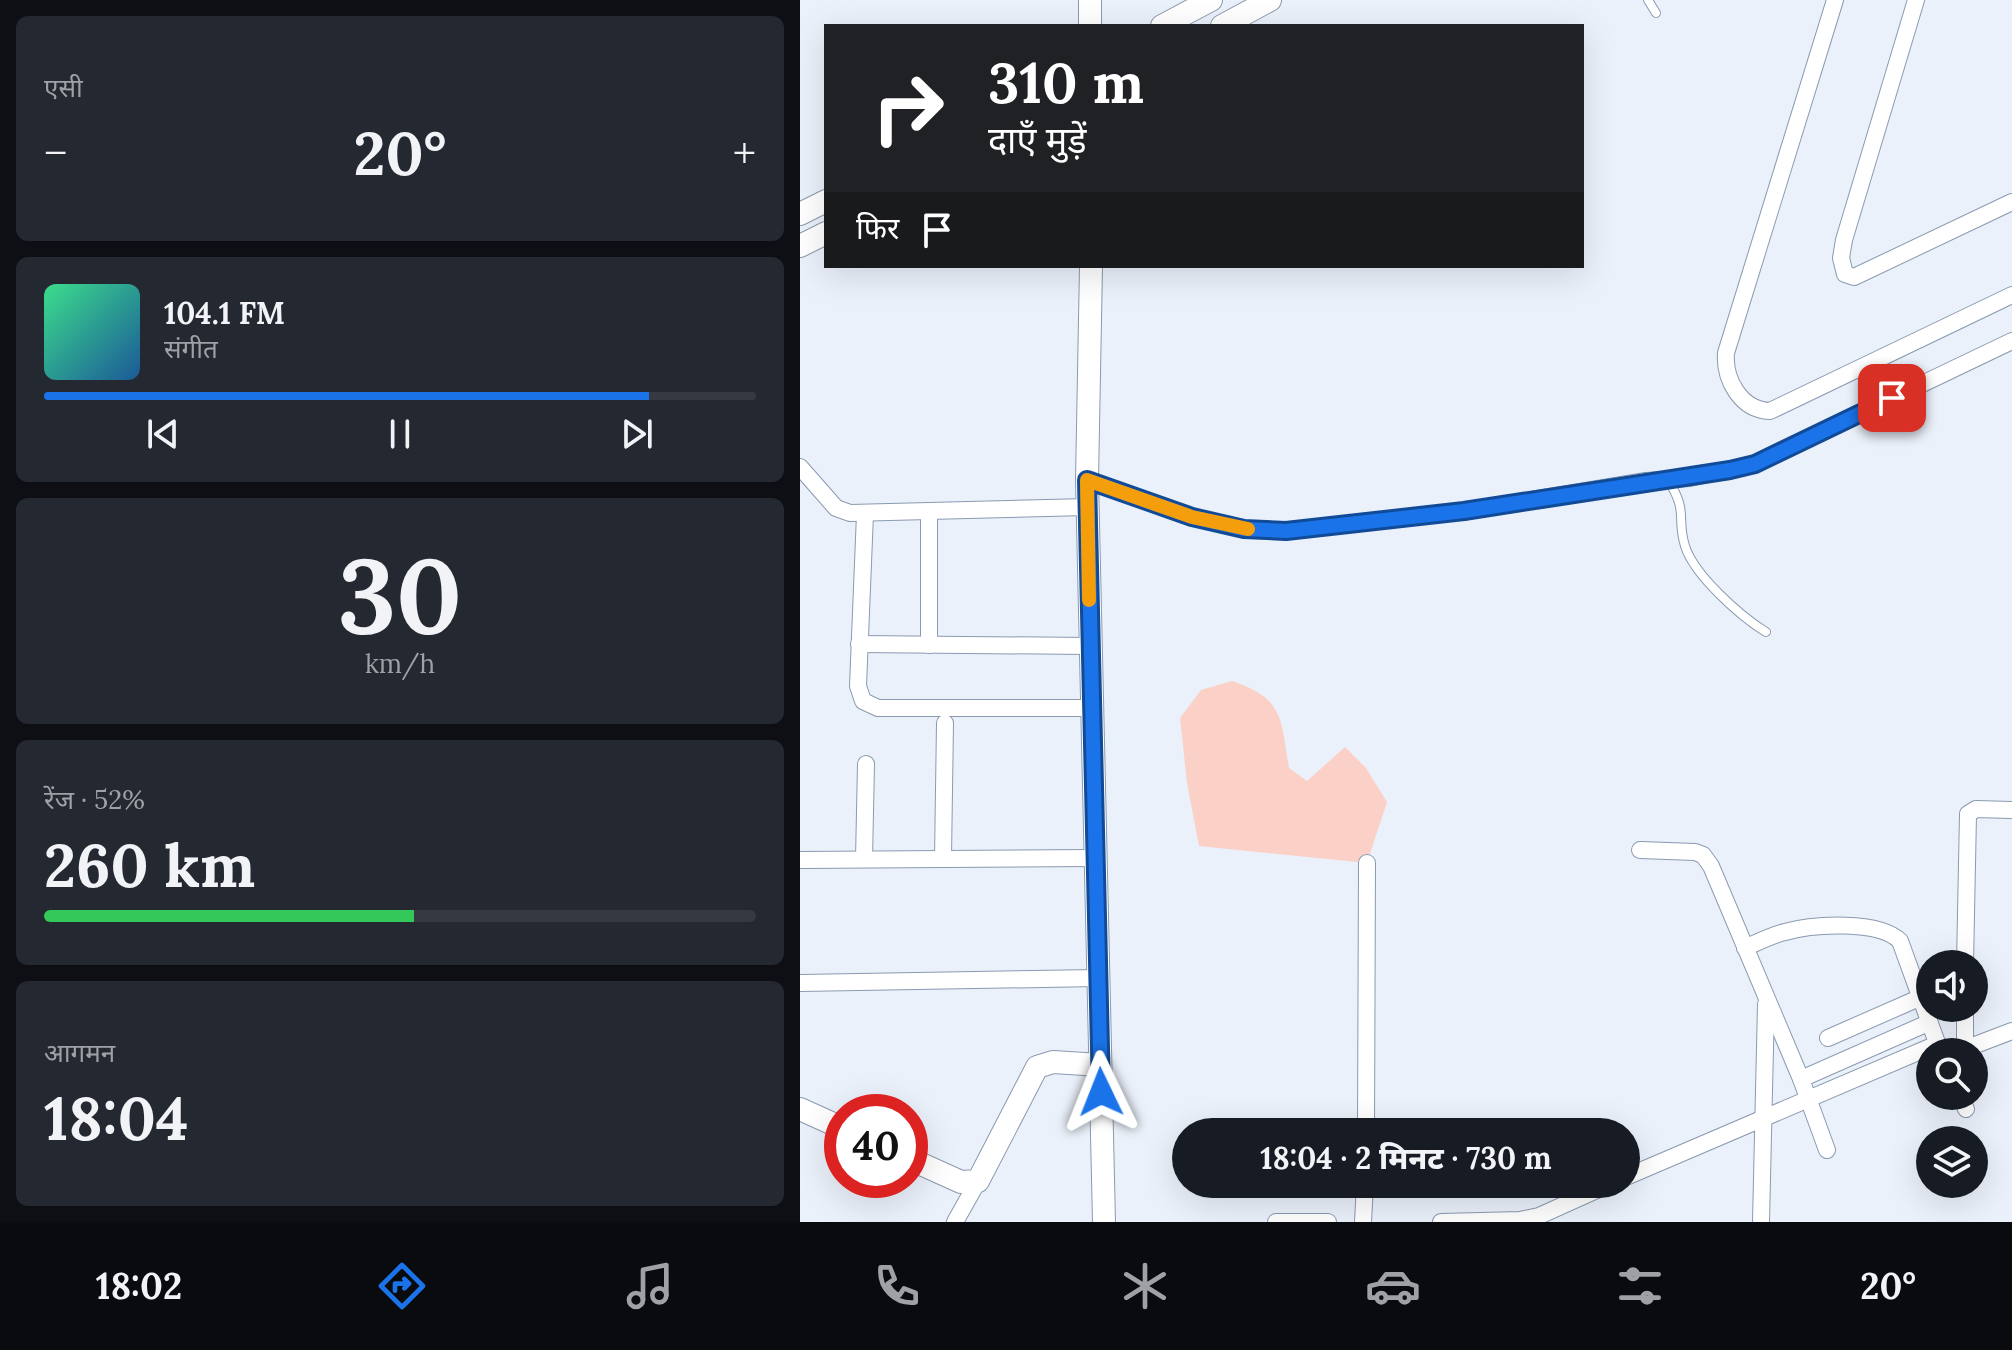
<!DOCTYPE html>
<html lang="hi">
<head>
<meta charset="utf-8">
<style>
	:root { --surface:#171b24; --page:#242831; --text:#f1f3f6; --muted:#9ea1a6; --line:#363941; --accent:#1a73e8 }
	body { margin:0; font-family:Lora,"Noto Sans Devanagari",serif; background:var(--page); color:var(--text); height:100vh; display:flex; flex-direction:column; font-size:30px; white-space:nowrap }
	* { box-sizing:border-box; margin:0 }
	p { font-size:26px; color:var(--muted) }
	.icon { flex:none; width:44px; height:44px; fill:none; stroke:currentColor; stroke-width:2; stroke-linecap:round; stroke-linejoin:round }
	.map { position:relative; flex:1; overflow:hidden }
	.side { display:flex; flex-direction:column; gap:16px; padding:16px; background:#0d0f14; width:800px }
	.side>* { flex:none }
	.top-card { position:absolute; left:24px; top:24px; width:760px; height:244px; border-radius:0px; box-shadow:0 8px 32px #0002; background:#202124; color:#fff; overflow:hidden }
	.tools { position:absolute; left:1116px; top:950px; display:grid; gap:16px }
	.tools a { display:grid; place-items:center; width:72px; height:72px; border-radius:50%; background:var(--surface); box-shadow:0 8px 32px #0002; font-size:40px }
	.speed { position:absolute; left:24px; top:1094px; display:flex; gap:16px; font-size:40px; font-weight:700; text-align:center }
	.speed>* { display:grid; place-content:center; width:104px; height:104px; border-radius:50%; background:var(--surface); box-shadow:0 8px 32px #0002; line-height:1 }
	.speed .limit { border:12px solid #d22; background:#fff; color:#111 }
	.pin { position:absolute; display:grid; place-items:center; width:68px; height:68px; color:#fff; margin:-34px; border-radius:16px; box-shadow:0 4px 12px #0006 }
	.me { position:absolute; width:88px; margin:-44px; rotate:358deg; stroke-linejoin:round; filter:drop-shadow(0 0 6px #0008) }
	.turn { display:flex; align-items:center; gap:28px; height:168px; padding:0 32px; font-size:36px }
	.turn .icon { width:104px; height:104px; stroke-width:2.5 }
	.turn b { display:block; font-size:56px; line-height:68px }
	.then { display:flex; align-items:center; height:76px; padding:0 32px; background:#0003; gap:16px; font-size:30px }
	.big { font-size:60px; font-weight:800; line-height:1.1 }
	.side .card { flex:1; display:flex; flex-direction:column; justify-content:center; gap:12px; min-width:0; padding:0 28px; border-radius:12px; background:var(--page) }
	.side .dial { align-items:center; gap:0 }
	.dial b { font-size:104px; line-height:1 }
	.song { display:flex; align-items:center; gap:24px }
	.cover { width:96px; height:96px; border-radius:12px; background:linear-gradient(135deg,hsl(150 70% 55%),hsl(210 70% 35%)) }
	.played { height:8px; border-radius:4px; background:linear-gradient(90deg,var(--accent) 85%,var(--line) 85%) }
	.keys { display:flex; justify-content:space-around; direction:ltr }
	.heat { display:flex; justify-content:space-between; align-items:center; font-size:44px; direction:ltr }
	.charge { height:12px; border-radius:6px; background:linear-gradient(90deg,#34c759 52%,var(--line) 0) }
	.trip { position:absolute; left:372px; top:1118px; width:468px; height:80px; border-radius:40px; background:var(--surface); box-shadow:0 8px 32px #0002; font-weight:800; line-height:80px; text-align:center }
	.menu { display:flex; height:128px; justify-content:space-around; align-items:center; background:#090b0e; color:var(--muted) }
	.menu .icon { width:56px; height:56px }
	.menu .current { color:var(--accent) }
	.menu b { font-size:36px; color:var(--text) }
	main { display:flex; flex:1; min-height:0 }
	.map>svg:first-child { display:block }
	.green { fill:#fbd1c7 }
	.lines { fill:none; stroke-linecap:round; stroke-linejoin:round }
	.lane-casing { stroke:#8a9ab0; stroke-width:10 }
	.street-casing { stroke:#8a9ab0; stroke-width:18 }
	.secondary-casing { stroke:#8a9ab0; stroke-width:24 }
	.lane { stroke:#fff; stroke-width:8 }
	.street { stroke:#fff; stroke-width:16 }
	.secondary { stroke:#fff; stroke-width:22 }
	.route-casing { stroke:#114b97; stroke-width:20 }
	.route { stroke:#1a73e8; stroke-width:14 }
	.slow { stroke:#f59e0b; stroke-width:14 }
</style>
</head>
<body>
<main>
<section class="side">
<div class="card"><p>एसी</p>
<div class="heat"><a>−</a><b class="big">20°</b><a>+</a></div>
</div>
<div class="card">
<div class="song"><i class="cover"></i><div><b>104.1 FM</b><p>संगीत</p></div></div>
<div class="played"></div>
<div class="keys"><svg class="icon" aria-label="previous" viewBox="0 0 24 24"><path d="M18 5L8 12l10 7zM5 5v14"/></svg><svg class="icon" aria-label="pause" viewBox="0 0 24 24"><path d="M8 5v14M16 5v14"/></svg><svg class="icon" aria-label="next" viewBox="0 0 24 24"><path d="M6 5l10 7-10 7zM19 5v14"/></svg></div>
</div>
<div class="card dial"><b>30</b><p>km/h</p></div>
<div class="card"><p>रेंज · 52%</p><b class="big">260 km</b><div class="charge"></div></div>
<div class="card"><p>आगमन</p><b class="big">18:04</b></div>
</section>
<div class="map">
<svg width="1212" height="1222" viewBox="0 0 1212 1222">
	<rect width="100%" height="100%" fill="#ebf1fb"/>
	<path class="green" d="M 432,681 C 484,698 481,719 489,768 L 507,781 L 545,747 L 566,768 L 587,802 L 567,863 L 399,846 L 387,783 L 380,718 L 401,690 Z"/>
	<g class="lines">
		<g class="lane-casing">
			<g id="lane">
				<polyline points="848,0 856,13"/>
				<path d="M 868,480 C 889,513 876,517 885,546 C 894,575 940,616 966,632"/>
			</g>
		</g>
		<g class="street-casing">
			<g id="street">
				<path d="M 1035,0 L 926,353 C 924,380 941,410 970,411 L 1212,295"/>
				<polyline points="1116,0 1044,240 1041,258 1045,274 1054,277 1212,202"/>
				<polyline points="0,467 36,508 50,513 288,507"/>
				<polyline points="287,480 392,517 444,529 486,531 664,511 846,481 890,478 955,464 1212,341"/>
				<polyline points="65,514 58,686 63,701 78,708 291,708"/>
				<polyline points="59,644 290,646"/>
				<polyline points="129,645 129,512"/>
				<polyline points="840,850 895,852 903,855 911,866 1001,1079 1027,1150"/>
				<polyline points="143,858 145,723"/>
				<polyline points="64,859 66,764"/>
				<polyline points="0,860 294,858"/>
				<path d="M 945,948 C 958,942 972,935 985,932 C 1013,924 1079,920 1100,941 L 1140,1051"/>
				<polyline points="1165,964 1168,814 1176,809 1212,810"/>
				<polyline points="0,983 298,978"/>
				<polyline points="1028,1038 1119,998"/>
				<polyline points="1165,1049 1165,1008"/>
				<polyline points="1157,1052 1212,1031"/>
				<polyline points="1001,1079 1128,1023"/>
				<polyline points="1160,1096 1166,1109"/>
				<polyline points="566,1132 567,863"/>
				<polyline points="826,1177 1137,1044"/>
				<polyline points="155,1222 178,1181"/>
				<polyline points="476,1222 528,1222"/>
				<polyline points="563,1222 565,1184"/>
				<polyline points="641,1222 720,1220 739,1216 810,1184"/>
				<polyline points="961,1222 966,1004"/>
			</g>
		</g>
		<g class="secondary-casing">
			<g id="secondary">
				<polyline points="290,0 290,26"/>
				<polyline points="362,26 411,0"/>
				<polyline points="422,26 470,0"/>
				<polyline points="0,214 26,201"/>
				<polyline points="0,246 26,233"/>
				<polyline points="291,266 287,480 304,1222"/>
				<polyline points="0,1109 42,1128"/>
				<polyline points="110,1159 161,1182 178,1181 237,1067 253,1062 300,1065"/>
			</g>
		</g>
		<use href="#lane" class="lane"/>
		<use href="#street" class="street"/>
		<use href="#secondary" class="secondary"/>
	</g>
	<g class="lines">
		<g class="route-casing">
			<polyline id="route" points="301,1092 287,480 392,517 444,529 486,531 664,511 930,470 955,464 1092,398"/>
		</g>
		<use href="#route" class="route"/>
		<polyline class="slow" points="289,600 287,480 392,517 448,529"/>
	</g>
</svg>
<div class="tools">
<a><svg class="icon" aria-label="sound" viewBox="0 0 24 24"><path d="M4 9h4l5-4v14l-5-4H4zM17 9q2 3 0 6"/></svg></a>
<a><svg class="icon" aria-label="search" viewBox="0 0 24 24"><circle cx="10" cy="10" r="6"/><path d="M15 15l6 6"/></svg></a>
<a><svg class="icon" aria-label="layers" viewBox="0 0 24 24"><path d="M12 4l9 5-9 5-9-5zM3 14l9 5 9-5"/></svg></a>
</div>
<div class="speed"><div class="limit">40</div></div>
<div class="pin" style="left:1092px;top:398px;background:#d93025"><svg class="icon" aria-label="arrive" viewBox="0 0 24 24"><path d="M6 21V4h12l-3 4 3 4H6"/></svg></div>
<svg class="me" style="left:301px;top:1092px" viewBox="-20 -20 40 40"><path d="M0-17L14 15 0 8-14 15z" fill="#1a73e8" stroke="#fff" stroke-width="4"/></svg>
<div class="trip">18:04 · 2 मिनट · 730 m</div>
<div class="top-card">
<div class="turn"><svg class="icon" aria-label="right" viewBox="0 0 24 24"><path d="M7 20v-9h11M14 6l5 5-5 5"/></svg><div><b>310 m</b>दाएँ मुड़ें</div></div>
<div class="then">फिर<svg class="icon" aria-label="arrive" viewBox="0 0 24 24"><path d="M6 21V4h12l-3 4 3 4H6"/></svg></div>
</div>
</div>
</main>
<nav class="menu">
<b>18:02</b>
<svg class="icon current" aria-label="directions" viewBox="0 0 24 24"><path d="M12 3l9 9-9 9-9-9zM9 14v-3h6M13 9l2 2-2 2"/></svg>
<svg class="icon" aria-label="music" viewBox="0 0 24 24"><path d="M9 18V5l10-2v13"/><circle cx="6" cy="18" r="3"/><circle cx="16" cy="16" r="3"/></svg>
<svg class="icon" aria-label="phone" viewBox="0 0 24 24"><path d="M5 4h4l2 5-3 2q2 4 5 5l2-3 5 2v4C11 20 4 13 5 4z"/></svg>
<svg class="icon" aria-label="climate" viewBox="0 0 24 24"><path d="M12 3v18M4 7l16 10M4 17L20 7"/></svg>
<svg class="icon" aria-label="car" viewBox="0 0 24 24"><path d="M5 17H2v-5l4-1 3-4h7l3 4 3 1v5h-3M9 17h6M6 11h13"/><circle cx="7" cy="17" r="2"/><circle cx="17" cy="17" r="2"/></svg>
<svg class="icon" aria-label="filters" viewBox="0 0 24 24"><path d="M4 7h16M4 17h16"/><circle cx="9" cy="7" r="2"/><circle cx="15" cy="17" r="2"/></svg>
<b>20°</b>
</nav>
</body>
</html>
